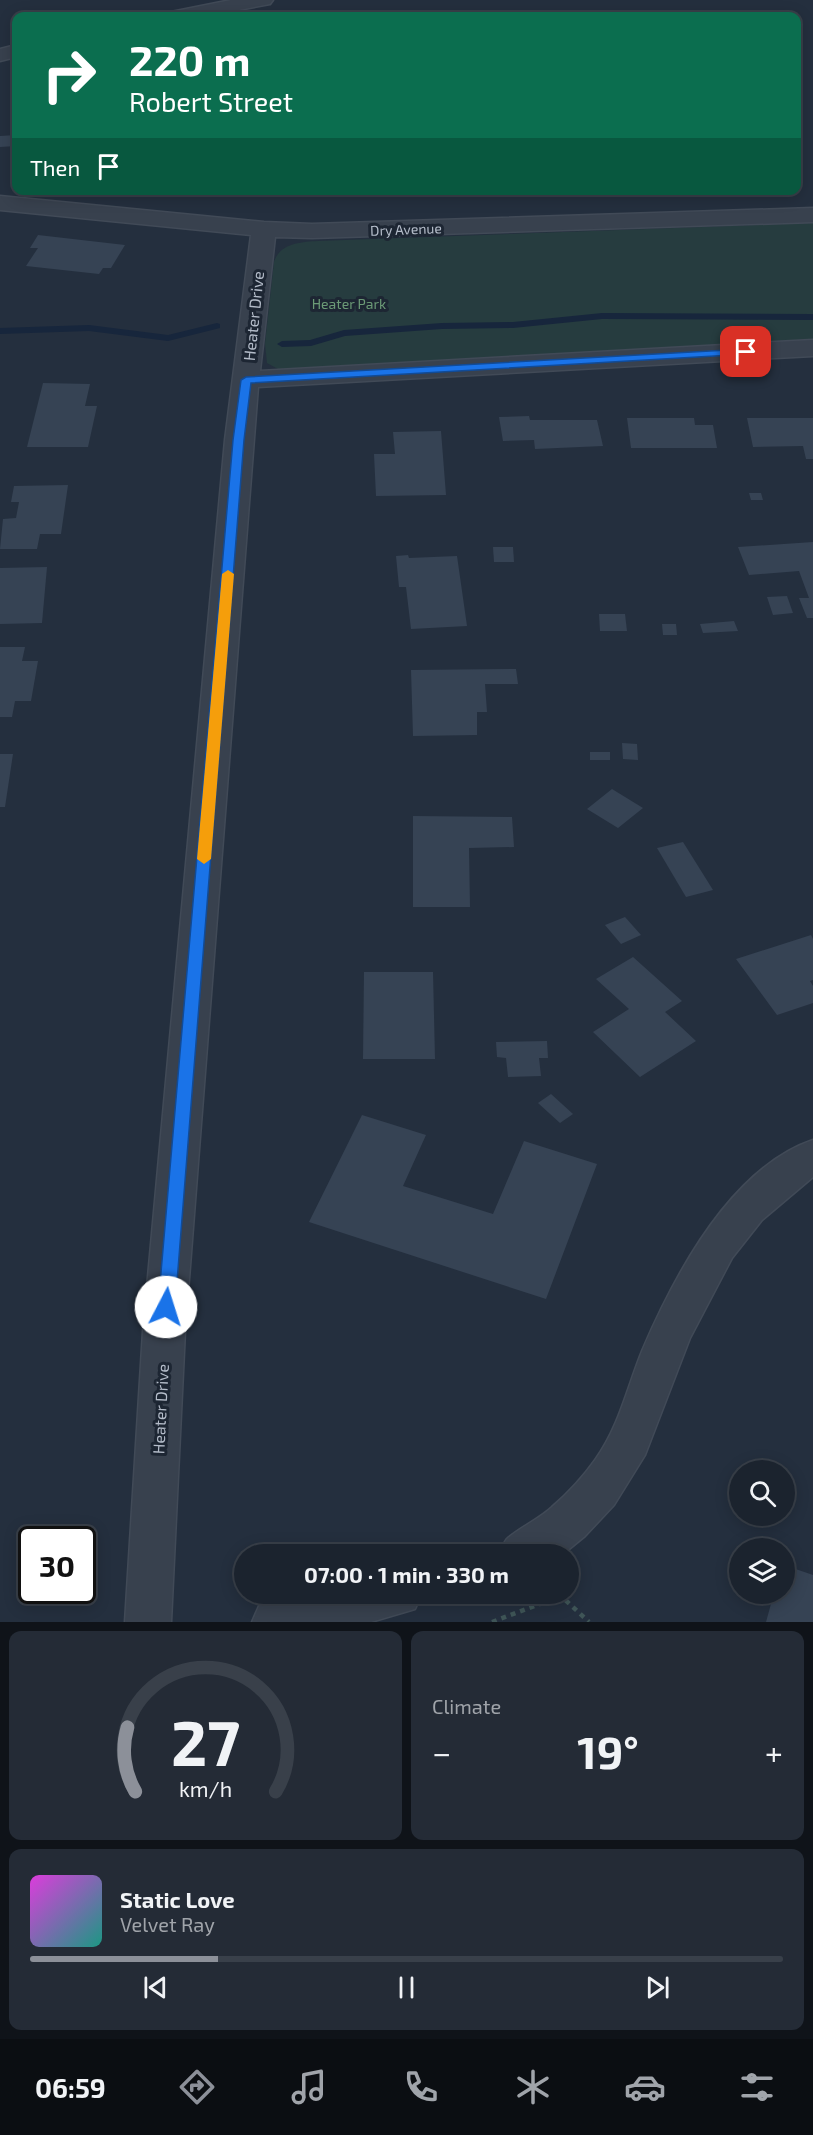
<!DOCTYPE html>
<html lang="en">
<head>
<meta charset="utf-8">
<style>
	:root { --surface:#1b232e; --page:#242b36; --text:#f1f3f6; --muted:#a0a4aa; --line:#39404a; --accent:#8c9099 }
	body { margin:0; font-family:"Exo 2",sans-serif; background:var(--page); color:var(--text); height:100vh; display:flex; flex-direction:column; font-size:22px; white-space:nowrap }
	* { box-sizing:border-box; margin:0 }
	p { font-size:20px; color:var(--muted) }
	.icon { flex:none; width:33px; height:33px; fill:none; stroke:currentColor; stroke-width:2; stroke-linecap:round; stroke-linejoin:round }
	.map { position:relative; height:1622px; overflow:hidden }
	.side { display:flex; flex-direction:column; gap:9px; padding:9px; background:#0f1319; flex:1 }
	.side>* { flex:none }
	.hud { position:absolute; left:12px; top:12px; width:789px; height:183px; border-radius:12px; box-shadow:0 3px 15px #0003,0 0 0 2px var(--line); background:#0b6e4f; color:#fff; overflow:hidden }
	.fabs { position:absolute; left:729px; top:1460px; display:grid; gap:12px }
	.fabs a { display:grid; place-items:center; width:66px; height:66px; border-radius:50%; background:var(--surface); box-shadow:0 3px 15px #0003,0 0 0 2px var(--line); font-size:30px }
	.speed { position:absolute; left:18px; top:1526px; display:flex; gap:12px; font-size:30px; font-weight:700; text-align:center }
	.speed>* { display:grid; place-content:center; width:78px; height:78px; border-radius:50%; background:var(--surface); box-shadow:0 3px 15px #0003,0 0 0 2px var(--line); line-height:1 }
	.speed .limit { border:3px solid #111; border-radius:9px; background:#fff; color:#111 }
	.pin { position:absolute; display:grid; place-items:center; width:51px; height:51px; color:#fff; margin:-26px; border-radius:12px; box-shadow:0 3px 9px #0006 }
	.me { position:absolute; width:66px; margin:-33px; rotate:5deg; stroke-linejoin:round; filter:drop-shadow(0 0 4px #0008) }
	.turn { display:flex; align-items:center; gap:21px; height:126px; padding:0 18px; font-size:27px }
	.turn .icon { width:78px; height:78px; stroke-width:2.5 }
	.turn b { display:block; font-size:42px; line-height:51px }
	.then { display:flex; align-items:center; height:57px; padding:0 18px; background:#0003; gap:12px; font-size:22px }
	.big { font-size:45px; font-weight:700; line-height:1.1 }
	.side .card { flex:1; display:flex; flex-direction:column; justify-content:center; gap:9px; min-width:0; padding:0 21px; border-radius:12px; background:var(--page) }
	.side .dial { align-items:center; gap:0 }
	.dial svg { height:156px; overflow:visible; fill:none; stroke:var(--line); stroke-width:7; stroke-linecap:round; text-anchor:middle }
	.dial text { fill:var(--text); stroke:none }
	.song { display:flex; align-items:center; gap:18px }
	.cover { width:72px; height:72px; border-radius:9px; background:linear-gradient(135deg,hsl(300 70% 55%),hsl(170 70% 35%)) }
	.played { height:6px; border-radius:3px; background:linear-gradient(90deg,var(--accent) 25%,var(--line) 25%) }
	.keys { display:flex; justify-content:space-around; direction:ltr }
	.heat { display:flex; justify-content:space-between; align-items:center; font-size:33px; direction:ltr }
	.side .tiles { flex:1; display:grid; gap:9px; grid-template-columns:1fr 1fr }
	.card:last-child { grid-column:span 2 }
	.trip { position:absolute; left:234px; top:1544px; width:345px; height:60px; border-radius:30px; background:var(--surface); box-shadow:0 3px 15px #0003,0 0 0 2px var(--line); font-weight:700; line-height:60px; text-align:center }
	.dock { display:flex; height:96px; justify-content:space-around; align-items:center; background:#0b0e12; color:var(--muted) }
	.dock .icon { width:42px; height:42px }
	.dock .current { color:var(--accent) }
	.dock b { font-size:27px; color:var(--text) }
	.map>svg:first-child { display:block }
	.green { fill:#263c3f }
	.lines { fill:none; stroke-linecap:round; stroke-linejoin:round }
	.stream { fill:#17263c; fill-rule:evenodd }
	.building { fill:#364354 }
	.minor-casing { stroke:#414a57; stroke-width:3 }
	.path { stroke:#3f5557; stroke-width:4.5; stroke-dasharray:5 5; stroke-linecap:butt }
	.minor { fill:#38414e; fill-rule:evenodd }
	.route { fill:#1a73e8; stroke:#114b97; stroke-width:1.5 }
	.slow { fill:#f59e0b }
	.labels { text-anchor:middle; dominant-baseline:central; stroke-width:6; stroke-linejoin:round; paint-order:stroke }
	.far-street-label { font-size:14px; fill:#b4bcc9; stroke:#1d2633 }
	.far-park-label { font-size:14px; fill:#6b9a76; stroke:#1d2633 }
	.street-label { font-size:16px; fill:#b4bcc9; stroke:#1d2633 }
</style>
</head>
<body>
<div class="map">
<svg width="813" height="1622" viewBox="0 0 813 1622">
	<rect width="100%" height="100%" fill="#242f3e"/>
	<path class="green" d="M 813,223 L 813,339 L 294,370 L 278,369 L 267,363 L 265,344 L 274,262 C 280,243 301,242 318,241 Z"/>
	<g class="lines">
		<g class="stream">
			<polygon points="602,313 813,314 813,320 602,319 513,328 442,329 345,336 311,346 282,347 277,344 282,341 310,340 344,330 442,323 513,322"/>
			<polygon points="217,323 220,324 220,328 168,341 89,331 0,334 0,328 89,325 168,335"/>
		</g>
	</g>
	<g class="building">
		<polygon points="16,135 16,146 0,147 0,136"/>
		<polygon points="38,235 125,245 111,268 103,268 99,274 26,266 38,248 30,248"/>
		<polygon points="43,383 90,384 85,406 97,406 88,447 27,447"/>
		<polygon points="529,416 530,420 597,420 603,446 535,449 534,440 503,441 499,417"/>
		<polygon points="627,418 694,418 695,425 713,425 717,448 631,448"/>
		<polygon points="747,418 813,418 813,459 806,459 803,446 753,447"/>
		<polygon points="441,431 446,495 376,496 374,454 395,454 393,432"/>
		<polygon points="68,485 61,534 40,534 37,549 0,549 3,519 16,518 19,502 11,502 14,486"/>
		<polygon points="749,493 761,493 763,500 751,500"/>
		<polygon points="813,542 813,618 807,618 799,598 809,598 799,571 749,575 738,547"/>
		<polygon points="493,547 513,547 514,562 494,562"/>
		<polygon points="408,555 409,558 457,556 467,626 411,629 406,587 399,587 396,556"/>
		<polygon points="47,567 42,623 0,624 0,568"/>
		<polygon points="787,596 793,613 773,615 767,597"/>
		<polygon points="599,614 625,614 627,631 600,631"/>
		<polygon points="734,621 738,631 703,633 700,624"/>
		<polygon points="662,624 676,624 677,635 663,635"/>
		<polygon points="0,647 25,647 22,661 38,661 31,701 15,701 12,717 0,717"/>
		<polygon points="516,669 518,684 485,684 487,712 477,712 477,735 413,736 411,670"/>
		<polygon points="622,743 637,744 638,760 623,759"/>
		<rect x="590" y="752" width="20" height="8"/>
		<polygon points="0,754 13,754 5,807 0,807"/>
		<polygon points="612,789 643,808 618,828 587,809"/>
		<polygon points="413,816 512,817 514,847 469,848 470,907 413,907"/>
		<polygon points="683,842 713,890 686,897 657,848"/>
		<polygon points="625,917 641,935 621,944 605,925"/>
		<polygon points="811,935 813,939 813,980 810,981 813,986 813,1003 777,1015 736,959"/>
		<polygon points="633,957 682,1001 665,1012 696,1041 640,1077 593,1032 629,1009 596,979"/>
		<polygon points="364,972 433,972 435,1059 363,1059"/>
		<polygon points="547,1041 548,1058 539,1058 541,1076 508,1077 506,1058 497,1057 496,1042"/>
		<polygon points="551,1094 573,1114 560,1123 538,1103"/>
		<polygon points="362,1115 426,1135 403,1186 493,1214 524,1141 597,1164 546,1299 309,1222"/>
		<polygon points="784,1565 813,1575 813,1622 766,1622 774,1593 784,1593"/>
	</g>
	<g class="lines">
		<g class="minor-casing">
			<g id="minor">
				<polygon points="231,0 273,0 270,4 207,16 168,16 171,12"/>
				<polygon points="16,45 16,57 0,61 0,49"/>
				<polygon points="0,196 264,222 312,224 813,208 813,222 312,238 275,237 260,371 813,340 813,356 258,387 185,1331 171,1622 125,1622 143,1331 225,440 251,235 0,210"/>
				<path d="M 813,1140 L 813,1177 L 762,1220 L 732,1258 L 690,1338 L 645,1455 L 614,1505 L 585,1536 L 563,1554 L 500,1554 C 502,1549 504,1541 508,1538 C 521,1527 539,1519 552,1507 C 568,1493 583,1477 595,1460 C 619,1427 627,1388 642,1351 C 674,1276 731,1168 813,1140 Z"/>
				<polygon points="302,1593 422,1593 415,1609 371,1622 252,1622 259,1606"/>
			</g>
		</g>
		<polyline class="path" points="492,1622 561,1596 589,1622"/>
		<use href="#minor" class="minor"/>
	</g>
	<polygon class="route" points="746,349 751,352 749,354 251,383 244,440 175,1307 172,1313 166,1315 160,1313 158,1307 233,440 241,380 246,377"/>
	<polygon class="slow" points="228,570 234,574 211,859 204,864 197,859 222,574"/>
	<g class="labels">
		<g class="far-street-label">
			<text transform="translate(406 229) rotate(-2)">Dry Avenue</text>
		</g>
		<g class="far-park-label">
			<text x="349" y="303">Heater Park</text>
		</g>
		<g class="street-label">
			<text transform="translate(253 316) rotate(-84)">Heater Drive</text>
			<text transform="translate(160 1409) rotate(-87)">Heater Drive</text>
		</g>
	</g>
</svg>
<div class="fabs">
<a><svg class="icon" aria-label="search" viewBox="0 0 24 24"><circle cx="10" cy="10" r="6"/><path d="M15 15l6 6"/></svg></a>
<a><svg class="icon" aria-label="layers" viewBox="0 0 24 24"><path d="M12 4l9 5-9 5-9-5zM3 14l9 5 9-5"/></svg></a>
</div>
<div class="speed"><div class="limit">30</div></div>
<div class="pin" style="left:746px;top:352px;background:#d93025"><svg class="icon" aria-label="arrive" viewBox="0 0 24 24"><path d="M6 21V4h12l-3 4 3 4H6"/></svg></div>
<svg class="me" style="left:166px;top:1307px" viewBox="-20 -20 40 40"><circle r="19" fill="#fff"/><path d="M0-13L10 11 0 6-10 11z" fill="#1a73e8"/></svg>
<div class="trip">07:00 · 1 min · 330 m</div>
<div class="hud">
<div class="turn"><svg class="icon" aria-label="right" viewBox="0 0 24 24"><path d="M7 20v-9h11M14 6l5 5-5 5"/></svg><div><b>220 m</b>Robert Street</div></div>
<div class="then">Then<svg class="icon" aria-label="arrive" viewBox="0 0 24 24"><path d="M6 21V4h12l-3 4 3 4H6"/></svg></div>
</div>
</div>
<section class="side">
<div class="tiles">
<div class="card dial"><svg viewBox="0 0 100 80">
<path d="M14 69A42 42 0 1 1 86 69"/>
<path d="M14 69A42 42 0 0 1 10 36" stroke="#8c9099"/>
<text x="50" y="56" font-size="32" font-weight="700">27</text>
<text x="50" y="72" font-size="11">km/h</text>
</svg></div>
<div class="card"><p>Climate</p>
<div class="heat"><a>−</a><b class="big">19°</b><a>+</a></div>
</div>
<div class="card">
<div class="song"><i class="cover"></i><div><b>Static Love</b><p>Velvet Ray</p></div></div>
<div class="played"></div>
<div class="keys"><svg class="icon" aria-label="previous" viewBox="0 0 24 24"><path d="M18 5L8 12l10 7zM5 5v14"/></svg><svg class="icon" aria-label="pause" viewBox="0 0 24 24"><path d="M8 5v14M16 5v14"/></svg><svg class="icon" aria-label="next" viewBox="0 0 24 24"><path d="M6 5l10 7-10 7zM19 5v14"/></svg></div>
</div>
</div>
</section>
<nav class="dock">
<b>06:59</b>
<svg class="icon current" aria-label="directions" viewBox="0 0 24 24"><path d="M12 3l9 9-9 9-9-9zM9 14v-3h6M13 9l2 2-2 2"/></svg>
<svg class="icon" aria-label="music" viewBox="0 0 24 24"><path d="M9 18V5l10-2v13"/><circle cx="6" cy="18" r="3"/><circle cx="16" cy="16" r="3"/></svg>
<svg class="icon" aria-label="phone" viewBox="0 0 24 24"><path d="M5 4h4l2 5-3 2q2 4 5 5l2-3 5 2v4C11 20 4 13 5 4z"/></svg>
<svg class="icon" aria-label="climate" viewBox="0 0 24 24"><path d="M12 3v18M4 7l16 10M4 17L20 7"/></svg>
<svg class="icon" aria-label="car" viewBox="0 0 24 24"><path d="M5 17H2v-5l4-1 3-4h7l3 4 3 1v5h-3M9 17h6M6 11h13"/><circle cx="7" cy="17" r="2"/><circle cx="17" cy="17" r="2"/></svg>
<svg class="icon" aria-label="filters" viewBox="0 0 24 24"><path d="M4 7h16M4 17h16"/><circle cx="9" cy="7" r="2"/><circle cx="15" cy="17" r="2"/></svg>
</nav>
</body>
</html>
